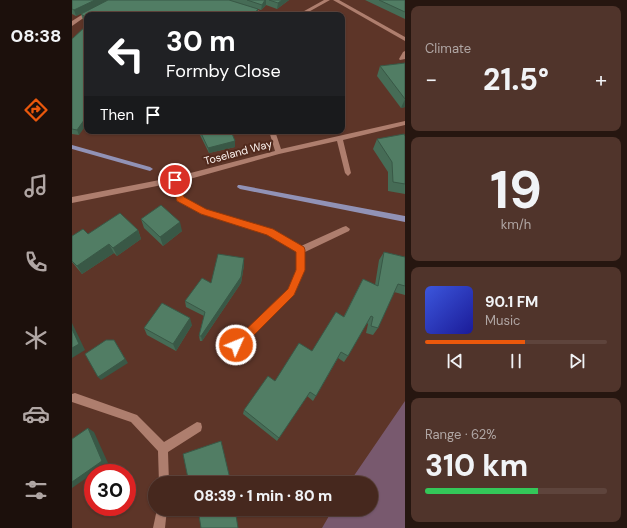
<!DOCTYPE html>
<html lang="en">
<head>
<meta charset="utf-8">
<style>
	:root { --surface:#46281e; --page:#50342b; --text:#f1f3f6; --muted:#b0a6a4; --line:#5e443c; --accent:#ea580c }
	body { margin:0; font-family:"DM Sans",sans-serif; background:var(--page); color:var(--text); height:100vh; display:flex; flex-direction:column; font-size:15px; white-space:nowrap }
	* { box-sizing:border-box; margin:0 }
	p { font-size:13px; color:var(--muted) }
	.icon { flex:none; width:22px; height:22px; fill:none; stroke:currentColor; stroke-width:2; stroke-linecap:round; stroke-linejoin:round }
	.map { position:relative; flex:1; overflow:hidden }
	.side { display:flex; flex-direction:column; gap:6px; padding:6px; background:#261610; width:222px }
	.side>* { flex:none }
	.hud { position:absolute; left:12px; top:12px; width:261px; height:122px; border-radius:8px; box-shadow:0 1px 3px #0004,0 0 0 1px var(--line); background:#202124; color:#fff; overflow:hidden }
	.speed { position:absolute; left:12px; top:464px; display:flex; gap:8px; font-size:20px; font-weight:700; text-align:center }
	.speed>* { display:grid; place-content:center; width:52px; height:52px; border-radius:50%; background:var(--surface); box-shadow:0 1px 3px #0004,0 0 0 1px var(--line); line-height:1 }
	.speed .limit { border:6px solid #d22; background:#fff; color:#111 }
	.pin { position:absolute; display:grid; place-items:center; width:34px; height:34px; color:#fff; margin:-17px; border:2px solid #fff; border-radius:50%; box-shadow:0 1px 4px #0007 }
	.me { position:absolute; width:44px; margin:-22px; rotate:46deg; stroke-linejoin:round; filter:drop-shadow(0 0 3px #0008) }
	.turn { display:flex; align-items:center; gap:14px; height:84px; padding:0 16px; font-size:18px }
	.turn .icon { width:52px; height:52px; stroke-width:2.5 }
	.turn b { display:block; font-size:28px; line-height:34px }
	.then { display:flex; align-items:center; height:38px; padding:0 16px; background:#0003; gap:8px; font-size:15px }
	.big { font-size:30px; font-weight:800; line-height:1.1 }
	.side .tile { flex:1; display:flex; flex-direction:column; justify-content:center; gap:6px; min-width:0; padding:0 14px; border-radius:8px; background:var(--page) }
	.side .dial { align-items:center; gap:0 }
	.dial b { font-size:52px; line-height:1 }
	.song { display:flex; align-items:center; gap:12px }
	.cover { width:48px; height:48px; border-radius:6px; background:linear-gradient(135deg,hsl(230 70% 55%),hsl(240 70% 35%)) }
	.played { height:4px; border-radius:2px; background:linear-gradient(90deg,var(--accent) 55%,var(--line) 55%) }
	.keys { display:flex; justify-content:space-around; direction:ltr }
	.heat { display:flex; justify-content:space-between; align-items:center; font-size:22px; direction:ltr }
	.charge { height:6px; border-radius:3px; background:linear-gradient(90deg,#34c759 62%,var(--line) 0) }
	.trip { position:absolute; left:76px; top:476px; width:230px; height:40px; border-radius:20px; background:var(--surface); box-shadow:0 1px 3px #0004,0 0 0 1px var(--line); font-weight:800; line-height:40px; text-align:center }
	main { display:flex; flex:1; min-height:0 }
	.menu { display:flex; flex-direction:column; width:72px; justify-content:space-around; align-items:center; background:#1c100c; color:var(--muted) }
	.menu .icon { width:28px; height:28px }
	.menu .current { color:var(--accent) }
	.menu b { font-size:18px; color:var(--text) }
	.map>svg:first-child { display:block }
	.green { fill:#78596e }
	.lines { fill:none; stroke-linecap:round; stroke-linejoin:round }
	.stream { fill:#9192b6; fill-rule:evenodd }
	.street { fill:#ae7e6e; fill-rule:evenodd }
	.wall { fill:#466c56 }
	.shaded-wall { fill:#395846 }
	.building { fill:#517d64; stroke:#395846 }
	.route { fill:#ea580c; stroke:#983908 }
	.labels { text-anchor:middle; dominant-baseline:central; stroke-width:4; stroke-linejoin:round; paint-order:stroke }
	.street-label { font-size:11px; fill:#fbf1ed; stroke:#522a1d }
</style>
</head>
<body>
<main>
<nav class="menu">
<b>08:38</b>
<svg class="icon current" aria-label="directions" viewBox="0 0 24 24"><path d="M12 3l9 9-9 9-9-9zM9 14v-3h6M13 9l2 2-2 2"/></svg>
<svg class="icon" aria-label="music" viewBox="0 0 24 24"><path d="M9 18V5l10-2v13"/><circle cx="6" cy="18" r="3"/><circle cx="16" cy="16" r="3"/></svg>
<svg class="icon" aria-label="phone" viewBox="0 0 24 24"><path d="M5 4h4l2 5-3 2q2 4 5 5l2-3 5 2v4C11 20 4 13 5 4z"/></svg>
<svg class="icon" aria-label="climate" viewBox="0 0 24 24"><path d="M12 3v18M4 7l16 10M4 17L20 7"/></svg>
<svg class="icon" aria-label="car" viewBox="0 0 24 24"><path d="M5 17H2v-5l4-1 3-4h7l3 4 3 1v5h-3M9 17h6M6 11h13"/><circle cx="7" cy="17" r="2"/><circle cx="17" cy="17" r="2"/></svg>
<svg class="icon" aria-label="filters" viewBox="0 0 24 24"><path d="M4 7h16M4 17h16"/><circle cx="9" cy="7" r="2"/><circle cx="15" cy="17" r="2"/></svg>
</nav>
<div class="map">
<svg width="333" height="528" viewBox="0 0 333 528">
	<rect width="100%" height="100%" fill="#5d3528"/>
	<polygon class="green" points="333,401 333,528 250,528 261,509 299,509 299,483 277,483"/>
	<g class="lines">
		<g class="stream">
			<polygon points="0,145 78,167 81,169 78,171 0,149"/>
			<polygon points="166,185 168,185 333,216 333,222 168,189 165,187"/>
		</g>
		<g class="street">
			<polygon points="252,0 258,0 231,15 225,15"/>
			<polygon points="261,0 267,0 333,37 333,41"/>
			<polygon points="175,8 179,8 199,15 192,15 175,10"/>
			<polygon points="16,11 20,12 0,26 0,21"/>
			<polygon points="333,51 333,59 328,60 327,59 331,52"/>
			<polygon points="333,121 333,125 271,140 279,173 276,176 273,173 265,141 207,154 107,182 111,197 134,210 201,230 229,246 271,227 274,226 278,229 277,231 233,252 232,270 222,295 167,348 164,349 161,348 160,345 161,342 216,290 224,270 225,252 196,234 129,214 105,201 100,183 0,203 0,197 103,177 203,151 197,131 203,131 209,149"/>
			<polygon points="3,393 65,415 92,442 125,422 129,423 130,427 129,431 96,452 97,483 87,483 86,451 59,422 0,402 0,394"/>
			<polygon points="85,509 95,509 93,528 81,528"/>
		</g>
	</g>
	<g class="wall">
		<polygon points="0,0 217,0 205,9 194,5 189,10 186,9 186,15 15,15 15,22 11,20 9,14 26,5 4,16 0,14"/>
		<polygon points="293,0 333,0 333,19"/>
		<polygon points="0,39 7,135 0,134"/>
		<polygon points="333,63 333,107 329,108 305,76 308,66"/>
		<polygon points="126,131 159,131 163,147 137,153"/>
		<polygon points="333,136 333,194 316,191 316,172 301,149 305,139"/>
		<polygon points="69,219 110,231 91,246 72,228"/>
		<polygon points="66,230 69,239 45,256 42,253 10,274 0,262 0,236"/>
		<polygon points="312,252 333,257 333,295 322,292 306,328 301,335 294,333 296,324 295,323 276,356 272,362 266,358 244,396 241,401 235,396 205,441 171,414 172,410 203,381 240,351 272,316 291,279 303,285 307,260"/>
		<polygon points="172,258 172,265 169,283 130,341 128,341 127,336 132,316 114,307 113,301 139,283"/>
		<polygon points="120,325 104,351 75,335 72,328"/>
	</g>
	<g class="shaded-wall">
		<polygon points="23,0 37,0 4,16 2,10"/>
		<polygon points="193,0 194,0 194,5 189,10 190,5"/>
		<polygon points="210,0 217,0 205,9 206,3"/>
		<polygon points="186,9 186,15 181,15"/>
		<polygon points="333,99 333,107 329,108"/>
		<polygon points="15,116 15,124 7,135 5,130"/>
		<polygon points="163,141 163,147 137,153 136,148"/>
		<polygon points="108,222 110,231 91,246 88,237"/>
		<polygon points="66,230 69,239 45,256 41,248"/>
		<polygon points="37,244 42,253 10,274 5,266"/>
		<polygon points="172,258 172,265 169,283 130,341 129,336"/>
		<polygon points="118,318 120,325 104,351 101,344"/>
		<polygon points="0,323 13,350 0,358"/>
		<polygon points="42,340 56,363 29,380 26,377"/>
		<polygon points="16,428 22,432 36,463 0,488 0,482"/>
	</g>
	<g class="building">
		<polygon points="0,0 23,0 2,10 0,9"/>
		<polygon points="36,0 157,0 186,9 181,15 15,15 15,18 9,14"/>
		<polygon points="175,0 193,0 190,5"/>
		<polygon points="197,0 210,0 206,3"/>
		<polygon points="307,0 333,0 333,12"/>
		<polygon points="15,25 15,116 5,130 0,129 0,39"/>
		<polygon points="333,63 333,99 308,66"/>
		<polygon points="128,131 159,131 163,141 136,148"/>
		<polygon points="332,134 333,136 333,184 321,182 320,162 305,139"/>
		<polygon points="89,205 108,222 88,237 69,219"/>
		<polygon points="48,213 66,230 41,248 37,244 5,266 0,261 0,236 11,229 16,234"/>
		<polygon points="312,252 333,257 333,286 326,284 306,328 299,326 301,317 299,316 276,356 269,352 244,396 238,392 207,438 172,410 196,376 203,381 227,343 240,351 264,312 272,317 291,279 306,286"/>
		<polygon points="146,254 172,258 169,277 129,336 127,336 133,312 113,301 130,278 139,283"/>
		<polygon points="90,303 118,318 101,344 72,328"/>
		<polygon points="0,329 7,344 0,348"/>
		<polygon points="34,340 42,340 53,359 26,377 13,354"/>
		<polygon points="16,428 30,461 0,482 0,439"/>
		<polygon points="149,441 159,483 117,483 111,454"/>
		<polygon points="126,509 163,509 166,528 129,528"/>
	</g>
	<polygon class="route" points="103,177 107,180 112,197 134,209 201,229 232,247 233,250 233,270 222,295 168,349 164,350 161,349 159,345 161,342 216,289 224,270 224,252 195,235 129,214 105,201 99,180"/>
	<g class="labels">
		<g class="street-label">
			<text transform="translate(166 152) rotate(-15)">Toseland Way</text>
		</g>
	</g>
</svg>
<div class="speed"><div class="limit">30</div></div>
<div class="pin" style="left:103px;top:180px;background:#d93025"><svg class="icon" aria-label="arrive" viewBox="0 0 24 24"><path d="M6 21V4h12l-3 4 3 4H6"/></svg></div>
<svg class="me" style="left:164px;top:345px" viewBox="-20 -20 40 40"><circle r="17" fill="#ea580c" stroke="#fff" stroke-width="3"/><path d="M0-11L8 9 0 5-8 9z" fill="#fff"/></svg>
<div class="trip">08:39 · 1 min · 80 m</div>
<div class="hud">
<div class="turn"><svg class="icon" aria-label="left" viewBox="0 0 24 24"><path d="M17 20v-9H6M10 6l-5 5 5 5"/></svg><div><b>30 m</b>Formby Close</div></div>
<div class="then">Then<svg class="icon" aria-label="arrive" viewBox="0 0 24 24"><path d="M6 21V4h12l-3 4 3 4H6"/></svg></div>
</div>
</div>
<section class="side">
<div class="tile"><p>Climate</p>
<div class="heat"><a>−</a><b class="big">21.5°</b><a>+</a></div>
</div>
<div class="tile dial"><b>19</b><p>km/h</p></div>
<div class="tile">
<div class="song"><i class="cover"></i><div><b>90.1 FM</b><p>Music</p></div></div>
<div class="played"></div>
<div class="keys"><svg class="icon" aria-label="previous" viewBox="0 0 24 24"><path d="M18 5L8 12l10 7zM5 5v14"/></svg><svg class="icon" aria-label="pause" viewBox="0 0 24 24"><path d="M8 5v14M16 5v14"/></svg><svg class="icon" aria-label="next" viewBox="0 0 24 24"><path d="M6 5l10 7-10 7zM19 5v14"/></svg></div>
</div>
<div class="tile"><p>Range · 62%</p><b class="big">310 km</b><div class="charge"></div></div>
</section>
</main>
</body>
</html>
